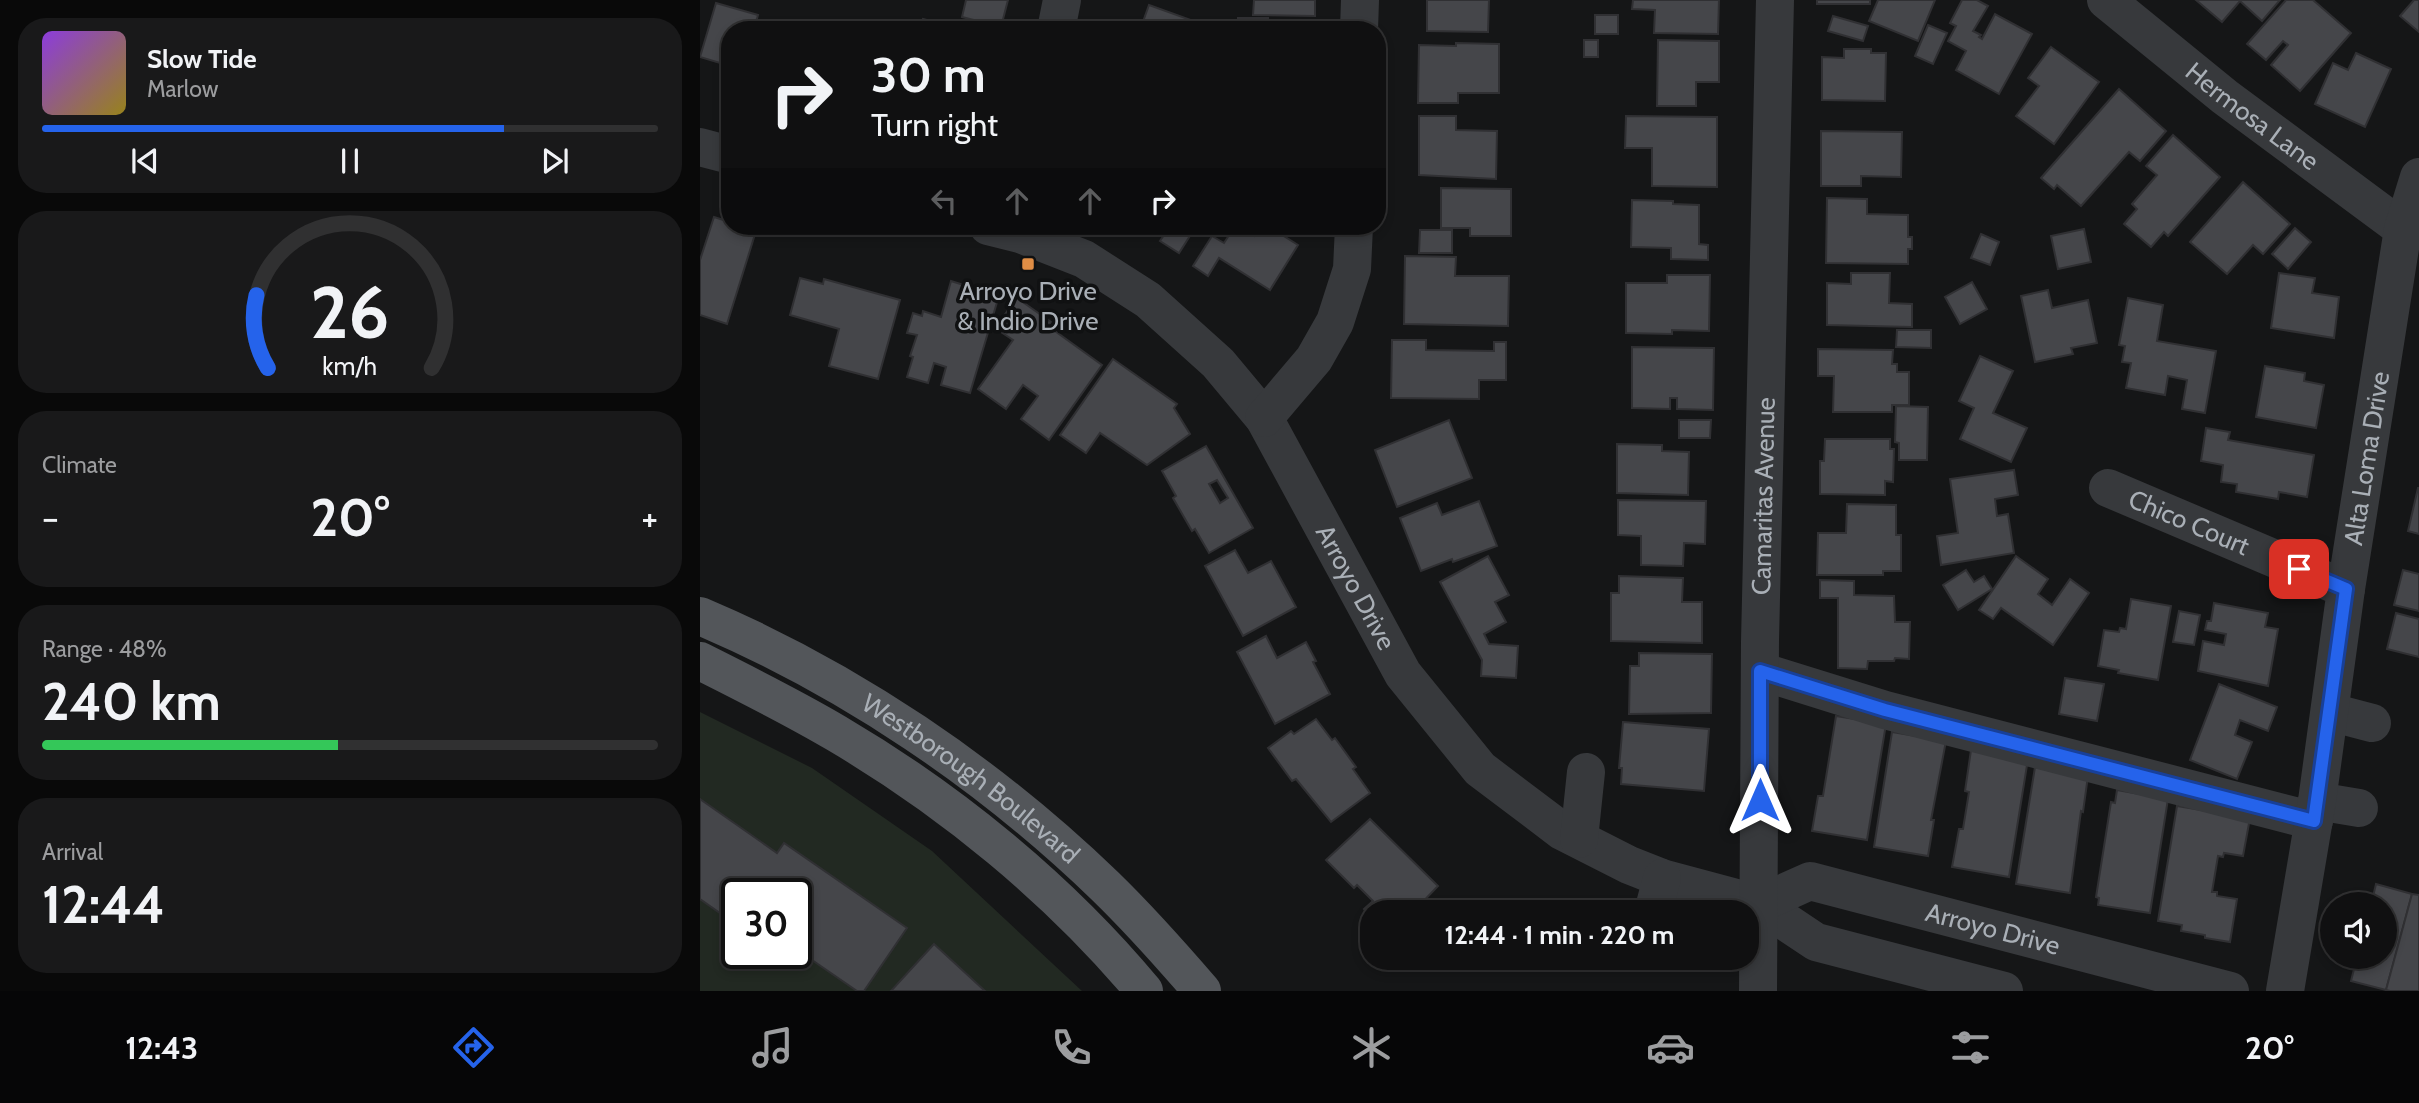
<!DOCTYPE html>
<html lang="en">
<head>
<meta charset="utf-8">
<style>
	:root { --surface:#101011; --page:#19191a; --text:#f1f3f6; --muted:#9c9d9f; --line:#303031; --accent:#2563eb }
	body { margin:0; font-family:Cabin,sans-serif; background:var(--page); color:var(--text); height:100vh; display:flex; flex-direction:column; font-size:26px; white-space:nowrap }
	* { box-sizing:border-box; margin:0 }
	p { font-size:23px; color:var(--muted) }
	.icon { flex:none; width:38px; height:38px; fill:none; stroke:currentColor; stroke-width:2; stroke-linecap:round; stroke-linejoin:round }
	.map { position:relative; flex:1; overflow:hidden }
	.panel { display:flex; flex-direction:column; gap:18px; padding:18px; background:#090909; width:700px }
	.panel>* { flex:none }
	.guide { position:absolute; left:21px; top:21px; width:665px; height:214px; border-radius:28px; box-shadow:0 4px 10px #0003,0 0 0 2px var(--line); background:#101011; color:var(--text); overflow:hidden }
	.tools { position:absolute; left:1620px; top:892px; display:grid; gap:14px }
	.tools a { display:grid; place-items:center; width:77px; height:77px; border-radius:50%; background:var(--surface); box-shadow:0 4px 10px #0003,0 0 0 2px var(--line); font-size:35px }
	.speed { position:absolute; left:21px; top:878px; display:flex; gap:14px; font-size:35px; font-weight:700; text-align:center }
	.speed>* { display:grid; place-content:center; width:91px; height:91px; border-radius:50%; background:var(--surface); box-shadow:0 4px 10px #0003,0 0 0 2px var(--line); line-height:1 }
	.speed .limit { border:4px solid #111; border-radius:10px; background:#fff; color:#111 }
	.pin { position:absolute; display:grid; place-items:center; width:60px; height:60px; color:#fff; margin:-30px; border-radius:14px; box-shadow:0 4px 10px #0006 }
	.me { position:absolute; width:77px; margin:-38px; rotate:0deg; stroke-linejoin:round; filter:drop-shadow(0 0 5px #0008) }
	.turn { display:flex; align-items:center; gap:24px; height:147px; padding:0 35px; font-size:32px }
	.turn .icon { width:91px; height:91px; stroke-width:2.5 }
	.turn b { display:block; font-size:49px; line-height:60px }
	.lanes { display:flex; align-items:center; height:66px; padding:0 35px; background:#0003; justify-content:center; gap:35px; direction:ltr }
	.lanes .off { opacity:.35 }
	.big { font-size:52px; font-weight:800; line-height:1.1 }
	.panel .widget { flex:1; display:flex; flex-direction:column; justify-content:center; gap:10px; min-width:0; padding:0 24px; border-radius:28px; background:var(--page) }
	.panel .dial { align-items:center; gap:0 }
	.dial svg { height:182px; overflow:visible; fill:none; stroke:var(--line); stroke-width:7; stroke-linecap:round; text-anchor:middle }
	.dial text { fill:var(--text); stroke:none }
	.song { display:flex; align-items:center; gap:21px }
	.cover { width:84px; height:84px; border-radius:10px; background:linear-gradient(135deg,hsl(270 70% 55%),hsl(50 70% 35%)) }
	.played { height:7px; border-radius:4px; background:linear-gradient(90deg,var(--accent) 75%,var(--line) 75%) }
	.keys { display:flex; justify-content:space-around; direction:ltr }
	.heat { display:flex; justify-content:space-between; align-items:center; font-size:38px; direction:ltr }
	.charge { height:10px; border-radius:5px; background:linear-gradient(90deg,#34c759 48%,var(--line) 0) }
	.trip { position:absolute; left:660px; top:900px; width:399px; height:70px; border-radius:28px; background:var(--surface); box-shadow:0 4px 10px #0003,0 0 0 2px var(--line); font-weight:800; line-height:70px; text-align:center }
	.menu { display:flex; height:112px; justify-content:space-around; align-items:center; background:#060607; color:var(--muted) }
	.menu .icon { width:49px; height:49px }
	.menu .current { color:var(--accent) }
	.menu b { font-size:32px; color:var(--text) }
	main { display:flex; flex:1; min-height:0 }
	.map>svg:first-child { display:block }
	.green { fill:#222922; fill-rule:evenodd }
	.building { fill:#45464a; stroke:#303033; stroke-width:2; fill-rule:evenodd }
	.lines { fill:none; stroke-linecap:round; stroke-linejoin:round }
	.minor { stroke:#37393c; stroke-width:38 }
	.major { stroke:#53565a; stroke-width:38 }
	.route-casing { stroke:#184099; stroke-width:18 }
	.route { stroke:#2563eb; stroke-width:12 }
	.poi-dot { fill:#df8d45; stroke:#101112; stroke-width:2.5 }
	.labels { text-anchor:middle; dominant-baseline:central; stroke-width:7; stroke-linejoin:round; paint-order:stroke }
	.street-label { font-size:26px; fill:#a9afb6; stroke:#101112 }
	.poi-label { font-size:26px; fill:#a9afb6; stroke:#101112 }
</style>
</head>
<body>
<main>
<section class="panel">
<div class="widget">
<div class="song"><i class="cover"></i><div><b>Slow Tide</b><p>Marlow</p></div></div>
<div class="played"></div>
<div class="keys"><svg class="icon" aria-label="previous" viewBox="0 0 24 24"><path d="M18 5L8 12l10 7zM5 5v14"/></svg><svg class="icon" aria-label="pause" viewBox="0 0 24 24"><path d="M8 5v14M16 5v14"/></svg><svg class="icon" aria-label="next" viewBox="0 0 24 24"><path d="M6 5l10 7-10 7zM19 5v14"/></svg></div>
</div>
<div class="widget dial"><svg viewBox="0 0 100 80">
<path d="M14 69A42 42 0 1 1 86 69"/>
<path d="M14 69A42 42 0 0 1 9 37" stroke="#2563eb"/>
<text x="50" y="56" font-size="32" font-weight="700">26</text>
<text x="50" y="72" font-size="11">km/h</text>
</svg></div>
<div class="widget"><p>Climate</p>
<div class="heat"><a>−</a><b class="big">20°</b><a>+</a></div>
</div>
<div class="widget"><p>Range · 48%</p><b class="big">240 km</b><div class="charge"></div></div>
<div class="widget"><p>Arrival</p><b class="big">12:44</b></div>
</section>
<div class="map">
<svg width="1719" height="991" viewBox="0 0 1719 991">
	<rect width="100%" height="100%" fill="#151617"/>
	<path class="green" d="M 0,712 L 112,768 L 232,851 L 382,991 L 0,991 ZM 37,894 L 96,894 L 96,954 L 37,954 Z"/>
	<g class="building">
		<polygon points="266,0 308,0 301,27 262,17"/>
		<polygon points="554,0 615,0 615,16 553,15"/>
		<polygon points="727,0 789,0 788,32 727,31"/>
		<polygon points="933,0 1019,0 1018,34 954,33 955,10 932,9"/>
		<rect x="1117" y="0" width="53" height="4"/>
		<polygon points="1178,0 1235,0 1218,41 1169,21"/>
		<polygon points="1262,0 1277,0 1288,6 1273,31 1281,35 1279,37 1282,39 1295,14 1332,34 1299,94 1256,70 1266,51 1248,41 1256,26 1250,23"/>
		<polygon points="1496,0 1580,0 1562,21 1540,1 1522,22"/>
		<polygon points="1586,0 1613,0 1651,33 1600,91 1571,65 1588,45 1583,41 1566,60 1547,44"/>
		<polygon points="1714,0 1719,0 1719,32 1700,16"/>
		<polygon points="16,3 58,15 54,30 30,30 30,66 0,57"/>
		<polygon points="449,5 502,24 500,30 440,30"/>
		<rect x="895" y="15" width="23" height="19"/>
		<polygon points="1133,16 1168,26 1163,41 1128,31"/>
		<rect x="538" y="18" width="30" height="12"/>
		<polygon points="223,19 265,30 220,30"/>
		<polygon points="1228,25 1247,33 1233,64 1215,56"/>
		<rect x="884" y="40" width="14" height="17"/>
		<polygon points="958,40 1019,41 1019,82 996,82 996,106 957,106"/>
		<polygon points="756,43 799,44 799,93 758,93 758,103 718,103 719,45 756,46"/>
		<polygon points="1351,47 1399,82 1354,144 1316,116 1339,86 1328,78"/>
		<polygon points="1144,49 1171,49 1171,53 1186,53 1185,101 1122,100 1122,57 1144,58"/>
		<polygon points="1656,53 1691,69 1665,127 1615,104 1633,63 1648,70"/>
		<polygon points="1419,89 1466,131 1440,161 1429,152 1381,206 1357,185 1354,189 1341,178"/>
		<polygon points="719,116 756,116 756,130 797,131 796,179 719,175"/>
		<polygon points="926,116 1017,117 1017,187 952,186 952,148 925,148"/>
		<polygon points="1121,131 1202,132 1201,177 1161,176 1161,186 1121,186"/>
		<polygon points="1473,135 1520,177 1468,236 1464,232 1451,247 1424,224 1437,209 1432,204 1457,175 1446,166"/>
		<polygon points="1543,182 1590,224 1563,254 1553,245 1527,274 1490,242"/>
		<polygon points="741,188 811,189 811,236 770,236 770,228 741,228"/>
		<polygon points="1127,198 1167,199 1167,214 1208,215 1208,237 1212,237 1212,249 1208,249 1208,264 1126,263"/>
		<polygon points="932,200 973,201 973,204 999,205 999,244 1008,245 1008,260 971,259 971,248 931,247"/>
		<polygon points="14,217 30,222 30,226 41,226 56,231 27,324 0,315 0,260"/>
		<polygon points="470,226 491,226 495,228 479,253 460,241"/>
		<polygon points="535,226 554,236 560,226 568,226 598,245 570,290 519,258 508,276 493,266 512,236 524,243"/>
		<polygon points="1595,228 1611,242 1588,269 1572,254"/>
		<polygon points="1384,229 1391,262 1358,269 1351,236"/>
		<polygon points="720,230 752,230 752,253 719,253"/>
		<polygon points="1281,234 1299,242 1290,265 1271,258"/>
		<polygon points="705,256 756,257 755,276 809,276 808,326 704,324"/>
		<polygon points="1151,273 1190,273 1189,303 1212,304 1212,327 1127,325 1127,283 1151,284"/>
		<polygon points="1579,273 1615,278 1612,293 1639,297 1634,338 1571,328"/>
		<polygon points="967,275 1010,275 1009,331 972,330 972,334 926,333 926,283 967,283"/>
		<polygon points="100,278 123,284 124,279 200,300 178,379 129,366 139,329 90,315"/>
		<polygon points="251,281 286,292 286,295 298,299 270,393 241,385 246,367 234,363 228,383 207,377 213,357 210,356 217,335 207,333 213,313 222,316 223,311 241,317"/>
		<polygon points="1272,282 1287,309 1260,324 1245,297"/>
		<polygon points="1348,290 1352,308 1388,300 1397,343 1371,348 1373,354 1335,362 1321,296"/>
		<polygon points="317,298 351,322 348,326 402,365 349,440 321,419 338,396 323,385 306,409 278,389 313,340 295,328"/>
		<polygon points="1428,298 1463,305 1457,341 1516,351 1505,413 1482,409 1487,380 1468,376 1465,395 1426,388 1431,363 1422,362 1425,346 1419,345"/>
		<polygon points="1197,330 1231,330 1231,348 1196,347"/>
		<polygon points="692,340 726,340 726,350 794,351 794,342 806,342 806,380 779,380 779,399 691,398"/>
		<polygon points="932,347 1014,348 1013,410 977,409 977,398 970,398 970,409 932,408"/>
		<polygon points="1118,349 1193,350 1192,364 1197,364 1197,372 1209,372 1209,405 1192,405 1192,412 1133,412 1134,376 1118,376"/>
		<polygon points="1280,356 1313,371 1293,413 1327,428 1311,462 1260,439 1274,408 1259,401"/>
		<polygon points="413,359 477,404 474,408 490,434 447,465 400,433 386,453 360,435"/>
		<polygon points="1565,366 1605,373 1604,381 1624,385 1616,428 1556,417"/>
		<polygon points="1196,406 1228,407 1227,460 1199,460 1199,443 1195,442"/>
		<polygon points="749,420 772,478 697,507 675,450"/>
		<polygon points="979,420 1011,420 1010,438 979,438"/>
		<polygon points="1506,428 1530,432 1528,440 1614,455 1607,497 1579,492 1578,499 1536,492 1537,484 1521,482 1523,465 1501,461"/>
		<polygon points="1125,439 1190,439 1190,449 1194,449 1193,482 1185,481 1185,495 1120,494 1120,461 1124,461"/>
		<polygon points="917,444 962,445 962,451 989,452 988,495 917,493"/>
		<path d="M 506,446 L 553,528 L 509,553 L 495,529 L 492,531 L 473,498 L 476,496 L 462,471 ZM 517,480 L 528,498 L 520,503 L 509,484 Z"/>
		<polygon points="1314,470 1318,495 1295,499 1297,516 1308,514 1314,553 1241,565 1237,536 1258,533 1250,479"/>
		<polygon points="1718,488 1719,488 1719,534 1708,531"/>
		<polygon points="918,500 1006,501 1005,544 984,543 983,566 941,565 941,536 918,535"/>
		<polygon points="779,501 797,546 753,562 752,559 721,571 700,518 737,503 742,515"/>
		<polygon points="1147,504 1196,505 1196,535 1201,535 1201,571 1183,571 1183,575 1117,575 1118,533 1146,533"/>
		<polygon points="535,550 548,573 571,561 596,607 543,636 505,566"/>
		<polygon points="788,556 809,595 795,602 806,622 784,634 789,644 818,646 816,678 781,676 782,660 740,582"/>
		<polygon points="1316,556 1348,579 1338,594 1352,605 1370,579 1389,593 1353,645 1301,608 1293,619 1279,610"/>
		<polygon points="1266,570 1274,582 1284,576 1292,589 1258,610 1243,585"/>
		<polygon points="1703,570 1719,574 1719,611 1694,605"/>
		<polygon points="919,576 983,578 982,602 1002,602 1002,643 911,641 911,593 919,593"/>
		<polygon points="1120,580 1154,581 1154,595 1194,596 1195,622 1210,622 1209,659 1195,658 1194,661 1168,661 1167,669 1138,668 1138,598 1120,598"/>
		<polygon points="1431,599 1471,606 1458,680 1418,673 1419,670 1398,666 1404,630 1419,632 1420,628 1426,629"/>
		<polygon points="1514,603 1568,613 1565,627 1578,629 1568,686 1498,671 1503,641 1524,645 1526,634 1505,630 1507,621 1511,621"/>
		<polygon points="1479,611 1500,615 1494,645 1473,642"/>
		<polygon points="1696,613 1719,619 1719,657 1687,649"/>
		<polygon points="566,636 577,658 606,642 616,661 613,662 630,694 575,724 537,652"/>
		<polygon points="939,653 1012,654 1011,713 929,714 930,666 939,666"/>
		<polygon points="1365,678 1404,684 1397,721 1359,714"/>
		<polygon points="1519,684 1577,707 1568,731 1540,720 1535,735 1552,742 1537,779 1490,760"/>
		<polygon points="1136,716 1186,724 1167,840 1112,831 1118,796 1123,796"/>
		<polygon points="616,719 632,740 635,738 656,767 653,769 670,793 631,822 596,779 592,781 568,748 591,731 594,734"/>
		<polygon points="923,722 1009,729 1004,791 921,784 922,768 919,768"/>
		<polygon points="1192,732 1246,741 1231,820 1234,820 1228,856 1174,847"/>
		<polygon points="1271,750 1328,759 1309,877 1252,867 1259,829 1263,829 1269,792 1265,791"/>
		<polygon points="1335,767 1388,776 1383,812 1381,811 1370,893 1316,884"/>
		<polygon points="1417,790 1468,799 1450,913 1398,905 1399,898 1396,897 1411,802 1415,803"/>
		<polygon points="0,799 77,853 84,843 207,928 164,991 157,991 96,949 96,894 37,894 37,925 0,899"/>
		<polygon points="1477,806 1550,818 1543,856 1524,853 1523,857 1518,856 1512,892 1517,892 1517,896 1537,899 1530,942 1505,938 1505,935 1481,931 1482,925 1458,921"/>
		<polygon points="670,819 738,886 713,912 672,912 672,917 664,909 673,901 657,885 654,888 626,860"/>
		<polygon points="1676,884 1712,894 1686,990 1651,981 1657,957 1685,957 1685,905 1671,905"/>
		<polygon points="1712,894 1719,895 1719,991 1690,991 1686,990"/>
		<polygon points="234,944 285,991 191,991"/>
	</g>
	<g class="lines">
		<g class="minor">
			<path id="s1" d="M 1406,0 L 1525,97 L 1703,229"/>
			<polyline points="356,30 362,0"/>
			<polyline points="659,30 660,0"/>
			<polyline points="0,147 30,155"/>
			<path id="s2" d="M 288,226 L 320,234 L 384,259 L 448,300 L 518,363 L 564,418 L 703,674 L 780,769 L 862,831 L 929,865 L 962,878 L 1059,904 L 1116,942 L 1304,991"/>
			<polyline points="564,418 614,359 635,322 652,269 654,226"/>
			<path id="s3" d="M 1408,488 L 1646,589"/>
			<polyline points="1060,671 1185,710 1614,821"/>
			<polyline points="1630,712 1672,723"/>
			<polyline points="1617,801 1659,808"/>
			<polyline points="879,839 886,772"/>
			<path id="s4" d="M 1059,904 L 1110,881 L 1530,991"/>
			<polyline points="953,912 962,878"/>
			<path id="s5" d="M 1058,991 L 1060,641 L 1075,0"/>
			<path id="s6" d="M 1585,991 L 1617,801 L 1646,589 L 1703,229 L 1719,177"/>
		</g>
		<g class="major">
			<path id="s7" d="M 0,616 C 149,679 289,774 405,886 C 439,919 471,955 502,991"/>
			<path d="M 0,661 C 46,684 92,707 136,733 C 250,800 359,889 444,991"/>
		</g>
	</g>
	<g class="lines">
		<g class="route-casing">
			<polyline id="route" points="1060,800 1060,671 1185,710 1614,821 1646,589 1599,569"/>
		</g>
		<use href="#route" class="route"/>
	</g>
	<rect class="poi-dot" x="321" y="257" width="14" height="14" rx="3.5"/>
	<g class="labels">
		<g class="street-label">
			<text stroke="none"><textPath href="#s1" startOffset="187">Hermosa Lane</textPath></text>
			<text stroke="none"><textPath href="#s6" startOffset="539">Alta Loma Drive</textPath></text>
			<text stroke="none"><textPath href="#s5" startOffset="495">Camaritas Avenue</textPath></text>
			<text stroke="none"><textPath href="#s3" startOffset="88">Chico Court</textPath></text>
			<text stroke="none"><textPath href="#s2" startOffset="536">Arroyo Drive</textPath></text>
			<text stroke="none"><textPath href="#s7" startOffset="317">Westborough Boulevard</textPath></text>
			<text stroke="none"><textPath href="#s4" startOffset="245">Arroyo Drive</textPath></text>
		</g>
		<g class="poi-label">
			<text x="328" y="291">Arroyo Drive<tspan x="328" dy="30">&amp; Indio Drive</tspan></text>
		</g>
	</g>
</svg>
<div class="tools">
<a><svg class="icon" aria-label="sound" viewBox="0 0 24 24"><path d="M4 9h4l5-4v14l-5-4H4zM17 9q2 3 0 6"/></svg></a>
</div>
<div class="speed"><div class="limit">30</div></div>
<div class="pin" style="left:1599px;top:569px;background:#d93025"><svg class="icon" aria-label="arrive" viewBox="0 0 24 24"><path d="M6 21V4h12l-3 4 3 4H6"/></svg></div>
<svg class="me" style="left:1060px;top:800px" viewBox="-20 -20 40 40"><path d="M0-17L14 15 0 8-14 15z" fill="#2563eb" stroke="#fff" stroke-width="4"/></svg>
<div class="trip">12:44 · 1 min · 220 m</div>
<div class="guide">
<div class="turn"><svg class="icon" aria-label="right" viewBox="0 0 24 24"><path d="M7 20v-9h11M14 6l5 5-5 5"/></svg><div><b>30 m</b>Turn right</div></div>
<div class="lanes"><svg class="icon off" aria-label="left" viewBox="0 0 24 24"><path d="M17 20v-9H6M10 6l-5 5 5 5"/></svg><svg class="icon off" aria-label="ahead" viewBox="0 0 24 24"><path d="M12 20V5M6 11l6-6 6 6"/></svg><svg class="icon off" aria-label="ahead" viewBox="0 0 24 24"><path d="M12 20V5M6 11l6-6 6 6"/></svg><svg class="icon" aria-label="right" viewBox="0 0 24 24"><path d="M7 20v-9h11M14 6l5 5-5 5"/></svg></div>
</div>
</div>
</main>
<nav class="menu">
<b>12:43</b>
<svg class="icon current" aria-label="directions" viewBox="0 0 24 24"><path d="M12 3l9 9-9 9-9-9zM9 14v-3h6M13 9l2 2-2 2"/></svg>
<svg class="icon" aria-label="music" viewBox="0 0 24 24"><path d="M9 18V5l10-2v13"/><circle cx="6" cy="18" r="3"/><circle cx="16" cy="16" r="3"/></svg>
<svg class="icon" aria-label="phone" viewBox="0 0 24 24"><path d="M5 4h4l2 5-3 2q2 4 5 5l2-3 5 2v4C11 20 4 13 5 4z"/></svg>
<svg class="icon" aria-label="climate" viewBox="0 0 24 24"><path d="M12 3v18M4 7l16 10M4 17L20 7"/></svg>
<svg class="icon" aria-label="car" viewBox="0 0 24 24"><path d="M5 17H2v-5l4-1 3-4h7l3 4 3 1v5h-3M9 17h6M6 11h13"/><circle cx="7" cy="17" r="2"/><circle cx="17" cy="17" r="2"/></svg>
<svg class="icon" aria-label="filters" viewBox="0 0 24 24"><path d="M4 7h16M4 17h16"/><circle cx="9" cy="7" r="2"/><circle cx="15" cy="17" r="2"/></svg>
<b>20°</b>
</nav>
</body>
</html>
